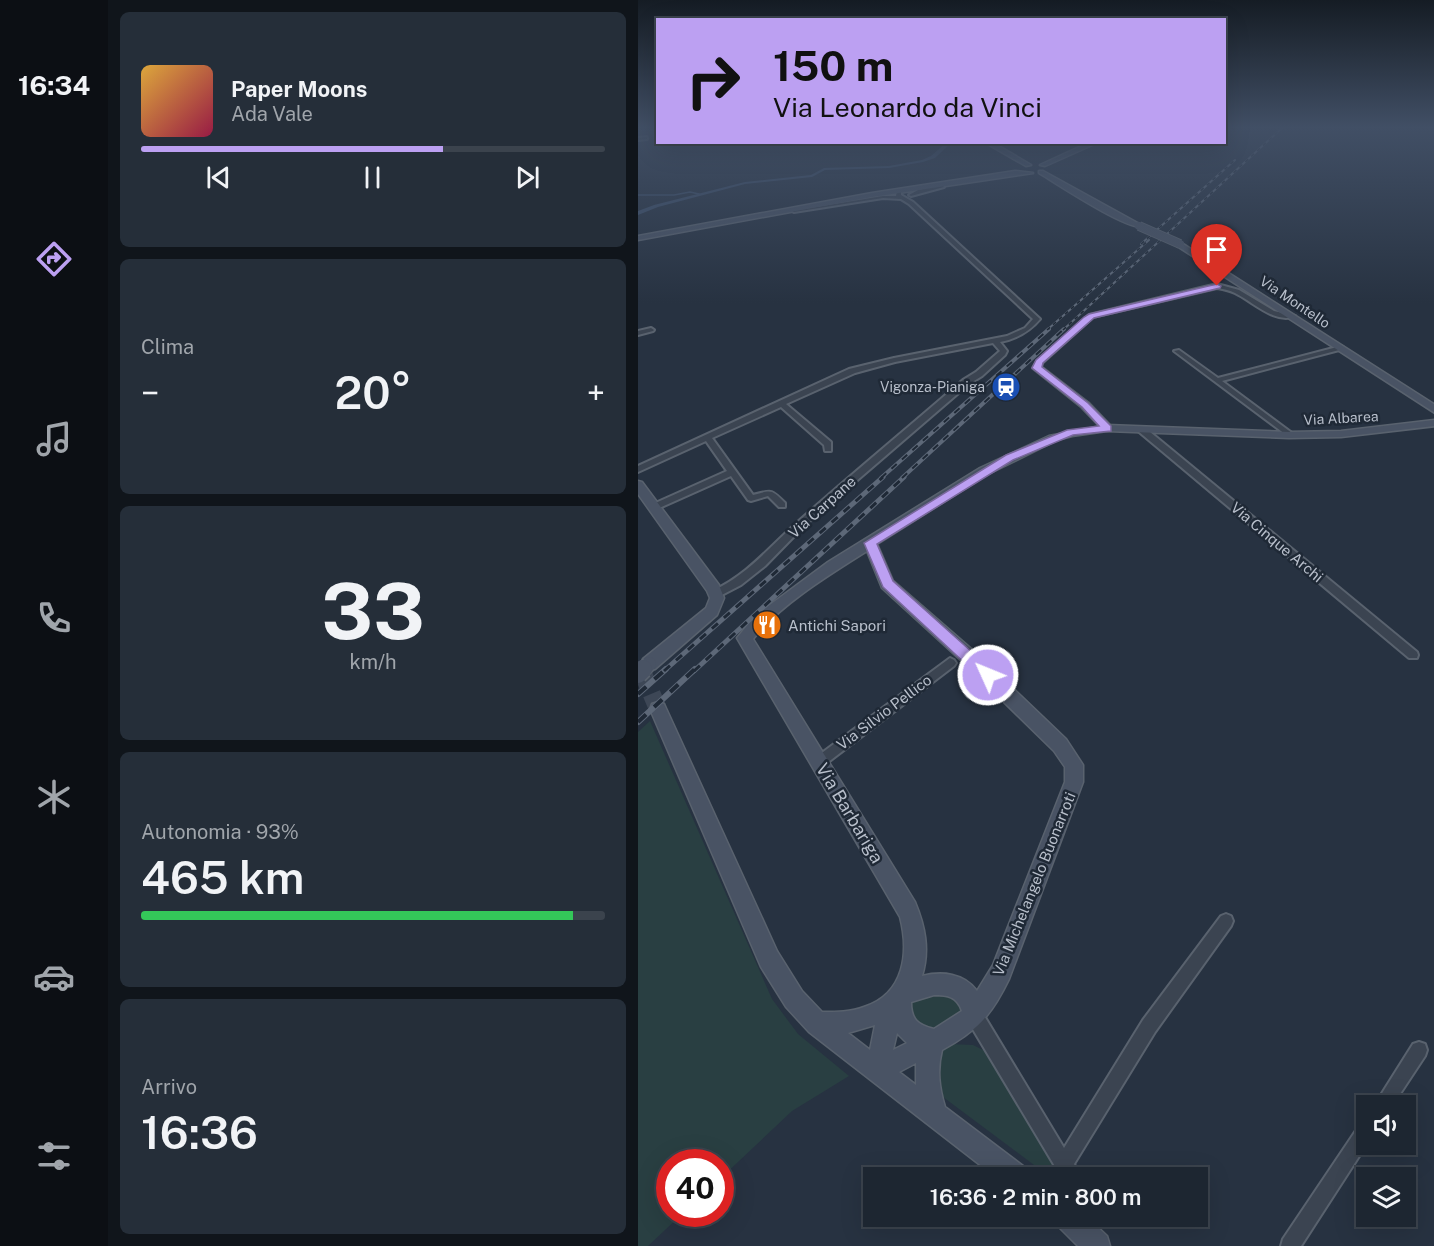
<!DOCTYPE html>
<html lang="it">
<head>
<meta charset="utf-8">
<style>
	:root { --surface:#1d2631; --page:#252e39; --text:#f1f3f6; --muted:#a0a5ab; --line:#3b434d; --accent:#bca0f2 }
	body { margin:0; font-family:"Public Sans",sans-serif; background:var(--page); color:var(--text); height:100vh; display:flex; flex-direction:column; font-size:22px; white-space:nowrap }
	* { box-sizing:border-box; margin:0 }
	p { font-size:20px; color:var(--muted) }
	.icon { flex:none; width:33px; height:33px; fill:none; stroke:currentColor; stroke-width:2; stroke-linecap:round; stroke-linejoin:round }
	.map { position:relative; flex:1; overflow:hidden }
	.panel { display:flex; flex-direction:column; gap:12px; padding:12px; background:#10151b; width:530px }
	.panel>* { flex:none }
	.hud { position:absolute; left:18px; top:18px; width:570px; height:126px; border-radius:0px; box-shadow:0 6px 24px #0002,0 0 0 2px var(--line); background:#bca0f2; color:#111; overflow:hidden }
	.buttons { position:absolute; left:718px; top:1095px; display:grid; gap:12px }
	.buttons a { display:grid; place-items:center; width:60px; height:60px; border-radius:0px; background:var(--surface); box-shadow:0 6px 24px #0002,0 0 0 2px var(--line); font-size:30px }
	.speed { position:absolute; left:18px; top:1149px; display:flex; gap:12px; font-size:30px; font-weight:700; text-align:center }
	.speed>* { display:grid; place-content:center; width:78px; height:78px; border-radius:50%; background:var(--surface); box-shadow:0 6px 24px #0002,0 0 0 2px var(--line); line-height:1 }
	.speed .limit { border:9px solid #d22; background:#fff; color:#111 }
	.pin { position:absolute; display:grid; place-items:center; width:51px; height:51px; color:#fff; margin:-62px -26px; border-radius:50% 50% 50% 0; rotate:-45deg; box-shadow:0 0 6px #0007 }
	.pin .icon { rotate:45deg }
	.me { position:absolute; width:66px; margin:-33px; rotate:314deg; stroke-linejoin:round; filter:drop-shadow(0 0 4px #0008) }
	.turn { display:flex; align-items:center; gap:21px; height:126px; padding:0 18px; font-size:27px }
	.turn .icon { width:78px; height:78px; stroke-width:2.5 }
	.turn b { display:block; font-size:42px; line-height:51px }
	.big { font-size:45px; font-weight:600; line-height:1.1 }
	.panel .tile { flex:1; display:flex; flex-direction:column; justify-content:center; gap:9px; min-width:0; padding:0 21px; border-radius:9px; background:var(--page) }
	.panel .dial { align-items:center; gap:0 }
	.dial b { font-size:78px; line-height:1 }
	.song { display:flex; align-items:center; gap:18px }
	.cover { width:72px; height:72px; border-radius:9px; background:linear-gradient(135deg,hsl(40 70% 55%),hsl(340 70% 35%)) }
	.played { height:6px; border-radius:3px; background:linear-gradient(90deg,var(--accent) 65%,var(--line) 65%) }
	.keys { display:flex; justify-content:space-around; direction:ltr }
	.heat { display:flex; justify-content:space-between; align-items:center; font-size:33px; direction:ltr }
	.charge { height:9px; border-radius:4px; background:linear-gradient(90deg,#34c759 93%,var(--line) 0) }
	.trip { position:absolute; left:225px; top:1167px; width:345px; height:60px; border-radius:0px; background:var(--surface); box-shadow:0 6px 24px #0002,0 0 0 2px var(--line); font-weight:600; line-height:60px; text-align:center }
	main { display:flex; flex:1; min-height:0 }
	.tabs { display:flex; flex-direction:column; width:108px; justify-content:space-around; align-items:center; background:#0c0f14; color:var(--muted) }
	.tabs .icon { width:42px; height:42px }
	.tabs .selected { color:var(--accent) }
	.tabs b { font-size:27px; color:var(--text) }
	.map>svg:first-child { display:block }
	.green { fill:#293f42 }
	.lines { fill:none; stroke-linecap:round; stroke-linejoin:round }
	.stream { stroke:#3d4f69; stroke-width:1.5 }
	.canal { fill:#3d4f69; fill-rule:evenodd }
	.secondary-tunnel-far1 { stroke:#3d4756; stroke-width:14; stroke-dasharray:14 7; stroke-linecap:butt }
	.secondary-tunnel { stroke:#3d4756; stroke-width:18; stroke-dasharray:18 9; stroke-linecap:butt }
	.street-casing { stroke:#59626e; stroke-width:4 }
	.secondary-casing { stroke:#59626e; stroke-width:3 }
	.street { fill:#3b4451; fill-rule:evenodd }
	.secondary { fill:#495364; fill-rule:evenodd }
	.rail-far3-casing { stroke:#5d6878; stroke-width:2 }
	.rail-far2-casing { stroke:#5d6878; stroke-width:4 }
	.rail-far1-casing { stroke:#5d6878; stroke-width:5 }
	.rail-casing { stroke:#5d6878; stroke-width:6 }
	.rail-far3 { stroke:#1f2936; stroke-width:1.5; stroke-dasharray:4; stroke-linecap:butt }
	.rail-far2 { stroke:#1f2936; stroke-width:2; stroke-dasharray:7; stroke-linecap:butt }
	.rail-far1 { stroke:#1f2936; stroke-width:3; stroke-dasharray:8; stroke-linecap:butt }
	.rail { stroke:#1f2936; stroke-width:4; stroke-dasharray:11; stroke-linecap:butt }
	.secondary-bridge-far2-casing { stroke:#59626e; stroke-width:10; stroke-linecap:butt }
	.secondary-bridge-far1-casing { stroke:#59626e; stroke-width:17; stroke-linecap:butt }
	.secondary-bridge-casing { stroke:#59626e; stroke-width:21; stroke-linecap:butt }
	.secondary-bridge-far2 { stroke:#495364; stroke-width:8 }
	.secondary-bridge-far1 { stroke:#495364; stroke-width:14 }
	.secondary-bridge { stroke:#495364; stroke-width:18 }
	.route { fill:#bca0f2; stroke:#7a689d; stroke-width:1.5 }
	.labels { text-anchor:middle; dominant-baseline:central; stroke-width:5; stroke-linejoin:round; paint-order:stroke }
	.far-street-label { font-size:14px; fill:#b8bfcb; stroke:#1f2936 }
	.far-poi-label { font-size:14px; fill:#b8bfcb; stroke:#1f2936; text-anchor:end }
	.street-label { font-size:15px; fill:#b8bfcb; stroke:#1f2936 }
	.poi-label { font-size:15px; fill:#b8bfcb; stroke:#1f2936; text-anchor:start }
	.near-street-label { font-size:18px; fill:#b8bfcb; stroke:#1f2936 }
</style>
</head>
<body>
<main>
<nav class="tabs">
<b>16:34</b>
<svg class="icon selected" aria-label="directions" viewBox="0 0 24 24"><path d="M12 3l9 9-9 9-9-9zM9 14v-3h6M13 9l2 2-2 2"/></svg>
<svg class="icon" aria-label="music" viewBox="0 0 24 24"><path d="M9 18V5l10-2v13"/><circle cx="6" cy="18" r="3"/><circle cx="16" cy="16" r="3"/></svg>
<svg class="icon" aria-label="phone" viewBox="0 0 24 24"><path d="M5 4h4l2 5-3 2q2 4 5 5l2-3 5 2v4C11 20 4 13 5 4z"/></svg>
<svg class="icon" aria-label="climate" viewBox="0 0 24 24"><path d="M12 3v18M4 7l16 10M4 17L20 7"/></svg>
<svg class="icon" aria-label="car" viewBox="0 0 24 24"><path d="M5 17H2v-5l4-1 3-4h7l3 4 3 1v5h-3M9 17h6M6 11h13"/><circle cx="7" cy="17" r="2"/><circle cx="17" cy="17" r="2"/></svg>
<svg class="icon" aria-label="filters" viewBox="0 0 24 24"><path d="M4 7h16M4 17h16"/><circle cx="9" cy="7" r="2"/><circle cx="15" cy="17" r="2"/></svg>
</nav>
<section class="panel">
<div class="tile">
<div class="song"><i class="cover"></i><div><b>Paper Moons</b><p>Ada Vale</p></div></div>
<div class="played"></div>
<div class="keys"><svg class="icon" aria-label="previous" viewBox="0 0 24 24"><path d="M18 5L8 12l10 7zM5 5v14"/></svg><svg class="icon" aria-label="pause" viewBox="0 0 24 24"><path d="M8 5v14M16 5v14"/></svg><svg class="icon" aria-label="next" viewBox="0 0 24 24"><path d="M6 5l10 7-10 7zM19 5v14"/></svg></div>
</div>
<div class="tile"><p>Clima</p>
<div class="heat"><a>−</a><b class="big">20°</b><a>+</a></div>
</div>
<div class="tile dial"><b>33</b><p>km/h</p></div>
<div class="tile"><p>Autonomia · 93%</p><b class="big">465 km</b><div class="charge"></div></div>
<div class="tile"><p>Arrivo</p><b class="big">16:36</b></div>
</section>
<div class="map">
<svg width="797" height="1246" viewBox="0 0 797 1246">
	<rect width="100%" height="100%" fill="#273241"/>
	<g class="green">
		<polygon points="12,721 134,999 160,1034 211,1076 154,1111 83,1178 82,1162 32,1162 32,1214 44,1214 10,1246 0,1246 0,732"/>
		<path d="M 287,992 C 304,994 319,994 325,1011 L 309,1026 L 284,1028 L 270,1018 L 272,1000 Z"/>
		<polygon points="312,1044 335,1045 347,1051 424,1177 412,1177 301,1094 300,1055"/>
	</g>
	<g class="lines">
		<polyline class="stream" points="0,195 36,195 52,192 61,194"/>
		<polygon class="canal" points="309,142 314,142 297,158 285,162 251,168 187,170 174,177 107,184 20,207 0,215 0,211 16,205 107,182 173,175 186,168 251,166 284,160 293,156"/>
		<polyline class="secondary-tunnel-far1" points="1,665 3,671"/>
		<polyline class="secondary-tunnel" points="3,669 20,709"/>
		<g class="street-casing">
			<g id="street">
				<polygon points="9,137 9,139 0,140 0,138"/>
				<polygon points="304,185 306,187 273,196 271,195 280,190"/>
				<path d="M 259,191 L 263,191 L 263,195 L 275,202 L 402,319 C 391,332 378,339 362,342 L 369,351 L 367,355 L 344,376 L 331,384 L 166,526 L 127,566 L 103,585 L 78,598 L 74,597 L 73,594 L 74,591 C 110,575 133,545 162,520 C 216,472 271,427 325,380 L 338,372 L 362,351 L 355,343 L 257,362 L 217,373 L 148,404 L 193,442 L 193,451 L 187,451 L 186,445 L 143,407 L 74,438 L 115,495 C 134,490 133,489 147,503 L 147,507 L 141,507 L 130,496 L 113,501 L 110,500 L 93,476 L 19,509 L 13,509 L 13,505 L 89,471 L 68,441 L 0,472 L 0,466 L 211,369 L 256,358 L 369,336 L 387,328 L 395,319 L 271,204 L 263,199 L 245,198 L 156,212 L 154,211 L 245,196 L 258,196 Z"/>
				<path d="M 579,284 L 601,290 L 636,311 L 657,316 C 638,325 614,301 597,293 C 591,290 585,289 579,288 L 455,317 L 404,363 L 403,367 L 450,403 L 472,426 L 472,430 L 466,430 L 444,407 L 395,368 L 399,361 L 451,315 Z"/>
				<polygon points="13,328 16,330 15,331 0,335 0,331"/>
				<polygon points="703,346 705,347 705,349 584,381 654,433 654,437 651,437 536,351 541,350 580,378"/>
				<polygon points="500,427 506,427 779,652 780,655 779,658 771,658 500,431"/>
				<polygon points="312,658 316,660 318,663 316,666 185,766 181,768 177,766 175,762 177,758"/>
				<polygon points="588,914 593,916 595,921 593,926 517,1032 436,1164 443,1178 424,1178 330,1021 328,1015 330,1009 336,1007 342,1009 426,1148 505,1020 583,916"/>
				<polygon points="781,1042 787,1044 789,1050 787,1056 754,1106 736,1106 775,1044"/>
				<polygon points="729,1120 729,1144 663,1246 643,1246 645,1239 723,1123"/>
			</g>
		</g>
		<g class="secondary-casing">
			<g id="secondary">
				<polygon points="346,142 354,142 393,165 388,166"/>
				<polygon points="452,142 461,142 407,166 402,165"/>
				<polygon points="377,171 395,173 234,197 0,240 0,236 234,193"/>
				<path d="M 401,171 L 405,171 L 505,226 C 493,233 416,182 401,173 Z"/>
				<polygon points="542,242 797,405 797,413 539,246 539,242"/>
				<path d="M 797,420 L 797,426 L 703,437 L 651,438 L 469,431 L 434,436 L 419,440 L 350,474 L 239,544 L 255,581 L 339,654 L 428,739 L 445,765 L 445,782 L 371,979 C 353,1016 340,1030 304,1050 C 299,1070 301,1087 307,1107 L 389,1169 L 393,1178 L 359,1178 L 171,1032 L 148,1007 L 123,967 L 12,709 L 14,704 L 20,702 L 26,704 L 139,951 L 164,991 L 184,1012 C 198,1012 213,1012 226,1007 C 267,994 271,952 262,917 L 99,638 L 117,616 L 190,562 L 342,468 L 411,436 L 469,425 L 651,432 L 703,431 ZM 229,551 L 244,588 L 327,664 L 416,751 L 427,767 L 427,782 L 355,965 L 339,991 C 326,973 304,971 284,976 C 292,950 287,926 277,902 L 115,639 C 143,604 191,575 229,551 ZM 296,995 C 309,995 319,996 324,1011 L 296,1029 C 280,1025 273,1020 273,1002 ZM 237,1025 L 232,1050 L 210,1033 ZM 259,1033 L 269,1043 L 255,1050 ZM 278,1063 L 278,1085 L 261,1072 Z"/>
				<polygon points="0,481 4,482 81,585 86,598 79,615 17,669 11,670 5,669 3,664 5,659 68,608 72,598 69,591 0,494"/>
				<polygon points="415,1216 448,1216 469,1236 472,1246 440,1246 419,1225"/>
			</g>
		</g>
		<use href="#street" class="street"/>
		<use href="#secondary" class="secondary"/>
		<g class="rail-far3-casing">
			<g id="rail-far3">
				<polyline points="503,244 597,160"/>
				<polyline points="409,330 511,240"/>
				<polyline points="425,330 644,128"/>
			</g>
		</g>
		<g class="rail-far2-casing">
			<g id="rail-far2">
				<polyline points="243,478 411,329"/>
				<polyline points="264,478 426,329"/>
			</g>
		</g>
		<g class="rail-far1-casing">
			<g id="rail-far1">
				<polyline points="26,671 245,477"/>
				<polyline points="56,671 266,477"/>
			</g>
		</g>
		<g class="rail-casing">
			<g id="rail">
				<polyline points="0,694 28,669"/>
				<polyline points="0,722 57,669"/>
			</g>
		</g>
		<use href="#rail-far3" class="rail-far3"/>
		<use href="#rail-far2" class="rail-far2"/>
		<use href="#rail-far1" class="rail-far1"/>
		<use href="#rail" class="rail"/>
		<g class="secondary-bridge-far2-casing">
			<polyline id="secondary-bridge-far2" points="501,226 542,244"/>
		</g>
		<g class="secondary-bridge-far1-casing">
			<polyline id="secondary-bridge-far1" points="4,671 11,664"/>
		</g>
		<g class="secondary-bridge-casing">
			<polyline id="secondary-bridge" points="0,674 5,669"/>
		</g>
		<use href="#secondary-bridge-far2" class="secondary-bridge-far2"/>
		<use href="#secondary-bridge-far1" class="secondary-bridge-far1"/>
		<use href="#secondary-bridge" class="secondary-bridge"/>
	</g>
	<linearGradient id="sky" x2="0" y2="1"><stop stop-color="#151c24"/><stop offset="0.42" stop-color="#414f65"/><stop offset="1" stop-color="#414f65" stop-opacity="0"/></linearGradient>
	<rect width="797" height="303" fill="url(#sky)"/>
	<polygon class="route" points="579,284 583,286 582,288 456,318 405,363 404,367 450,403 473,426 473,431 435,435 375,460 239,544 255,581 355,671 357,675 355,680 345,680 245,587 226,543 368,455 429,430 461,426 444,407 394,368 398,360 446,317 451,314"/>
	<defs>
		<g id="station-disc" transform="scale(1.5)"><circle r="9.5" fill="#1a4fb4" stroke="#1f2936"/><path d="M-3-6H3Q5-6 5-4V2Q5 4 3 4L4.5 6H3L1.5 4h-3L-3 6H-4.5L-3 4Q-5 4-5 2V-4Q-5-6-3-6ZM-3.5-4v3h7v-3ZM-3.5 1v1.5H-2V1ZM2 1v1.5H3.5V1Z" fill="#fff"/></g>
		<g id="restaurant-disc" transform="scale(1.5)"><circle r="9.5" fill="#e8710a" stroke="#1f2936"/><path d="M-5-6h1v4h1v-4h1v4h1v-4h1v5L-1.5 .5V6h-2V.5L-5-1ZM5-6V6H3V1.5H1.5Q1.5-4 5-6Z" fill="#fff"/></g>
	</defs>
	<g fill-rule="evenodd">
		<use href="#station-disc" x="368" y="387"/>
		<use href="#restaurant-disc" x="129" y="625"/>
	</g>
	<g class="labels">
		<g class="far-street-label">
			<text transform="translate(657 302) rotate(34)">Via Montello</text>
			<text transform="translate(703 418) rotate(-3)">Via Albarea</text>
		</g>
		<g class="far-poi-label">
			<text x="347" y="387">Vigonza-Pianiga</text>
		</g>
		<g class="street-label">
			<text transform="translate(184 507) rotate(-42)">Via Carpane</text>
			<text transform="translate(639 542) rotate(40)">Via Cinque Archi</text>
			<text transform="translate(246 712) rotate(-37)">Via Silvio Pellico</text>
			<text transform="translate(396 884) rotate(-68)">Via Michelangelo Buonarroti</text>
		</g>
		<g class="poi-label">
			<text x="150" y="625">Antichi Sapori</text>
		</g>
		<g class="near-street-label">
			<text transform="translate(212 813) rotate(59)">Via Barbariga</text>
		</g>
	</g>
</svg>
<div class="buttons">
<a><svg class="icon" aria-label="sound" viewBox="0 0 24 24"><path d="M4 9h4l5-4v14l-5-4H4zM17 9q2 3 0 6"/></svg></a>
<a><svg class="icon" aria-label="layers" viewBox="0 0 24 24"><path d="M12 4l9 5-9 5-9-5zM3 14l9 5 9-5"/></svg></a>
</div>
<div class="speed"><div class="limit">40</div></div>
<div class="pin" style="left:579px;top:286px;background:#d93025"><svg class="icon" aria-label="arrive" viewBox="0 0 24 24"><path d="M6 21V4h12l-3 4 3 4H6"/></svg></div>
<svg class="me" style="left:350px;top:675px" viewBox="-20 -20 40 40"><circle r="17" fill="#bca0f2" stroke="#fff" stroke-width="3"/><path d="M0-11L8 9 0 5-8 9z" fill="#fff"/></svg>
<div class="trip">16:36 · 2 min · 800 m</div>
<div class="hud">
<div class="turn"><svg class="icon" aria-label="right" viewBox="0 0 24 24"><path d="M7 20v-9h11M14 6l5 5-5 5"/></svg><div><b>150 m</b>Via Leonardo da Vinci</div></div>
</div>
</div>
</main>
</body>
</html>
